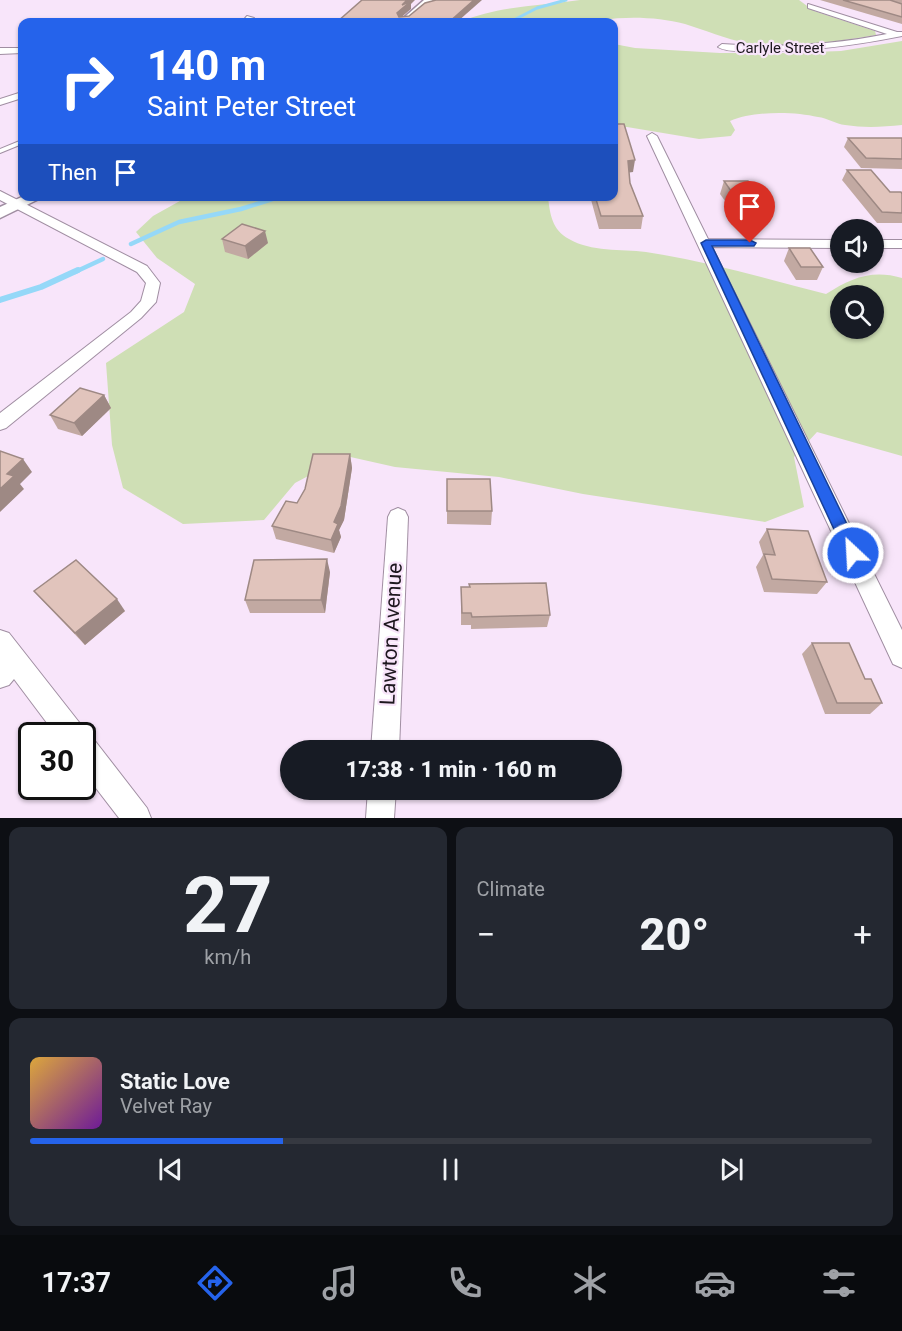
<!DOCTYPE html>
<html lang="en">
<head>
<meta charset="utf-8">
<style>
	:root { --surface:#171b24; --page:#242831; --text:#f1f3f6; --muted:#9ea1a6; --line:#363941; --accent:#2563eb }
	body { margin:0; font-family:Roboto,sans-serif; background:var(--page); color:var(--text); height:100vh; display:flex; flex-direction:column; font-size:22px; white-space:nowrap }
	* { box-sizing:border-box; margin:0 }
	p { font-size:20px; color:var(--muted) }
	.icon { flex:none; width:33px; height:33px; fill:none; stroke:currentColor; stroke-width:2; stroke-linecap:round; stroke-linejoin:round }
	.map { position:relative; height:818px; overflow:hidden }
	.sheet { display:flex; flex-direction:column; gap:9px; padding:9px; background:#0d0f14; flex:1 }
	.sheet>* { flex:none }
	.banner { position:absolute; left:18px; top:18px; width:600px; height:183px; border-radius:12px; box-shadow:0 2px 4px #0004; background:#2563eb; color:#fff; overflow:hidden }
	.fabs { position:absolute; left:830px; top:219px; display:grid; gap:12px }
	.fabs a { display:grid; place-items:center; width:54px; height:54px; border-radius:50%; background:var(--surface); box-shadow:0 2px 4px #0004; font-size:30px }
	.speed { position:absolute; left:18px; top:722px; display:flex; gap:12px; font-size:30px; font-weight:700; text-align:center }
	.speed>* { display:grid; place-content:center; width:78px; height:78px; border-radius:50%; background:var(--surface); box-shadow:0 2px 4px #0004; line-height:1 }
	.speed .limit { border:3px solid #111; border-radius:9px; background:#fff; color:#111 }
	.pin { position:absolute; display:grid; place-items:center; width:51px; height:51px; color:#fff; margin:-62px -26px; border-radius:50% 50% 50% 0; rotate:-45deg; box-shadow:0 0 6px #0007 }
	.pin .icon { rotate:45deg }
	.me { position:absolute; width:66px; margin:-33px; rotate:335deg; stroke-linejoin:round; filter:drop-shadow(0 0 4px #0008) }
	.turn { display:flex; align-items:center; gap:21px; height:126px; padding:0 30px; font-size:27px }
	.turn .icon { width:78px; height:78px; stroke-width:2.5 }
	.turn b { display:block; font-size:42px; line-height:51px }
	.then { display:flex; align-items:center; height:57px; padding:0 30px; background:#0003; gap:12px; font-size:22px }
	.big { font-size:45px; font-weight:800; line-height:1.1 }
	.sheet .widget { flex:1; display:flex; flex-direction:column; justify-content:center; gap:9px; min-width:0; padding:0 21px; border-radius:12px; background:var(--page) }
	.sheet .dial { align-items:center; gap:0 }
	.dial b { font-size:78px; line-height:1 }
	.song { display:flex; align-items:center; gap:18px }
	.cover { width:72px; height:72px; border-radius:9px; background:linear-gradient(135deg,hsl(40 70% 55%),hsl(280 70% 35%)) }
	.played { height:6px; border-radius:3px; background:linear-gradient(90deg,var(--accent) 30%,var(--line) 30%) }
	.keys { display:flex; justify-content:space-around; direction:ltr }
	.heat { display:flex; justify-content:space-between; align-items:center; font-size:33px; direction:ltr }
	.sheet .tiles { flex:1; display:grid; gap:9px; grid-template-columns:1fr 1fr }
	.widget:last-child { grid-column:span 2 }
	.trip { position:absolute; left:280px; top:740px; width:342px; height:60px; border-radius:30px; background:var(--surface); box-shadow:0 2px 4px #0004; font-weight:800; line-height:60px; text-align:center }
	.dock { display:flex; height:96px; justify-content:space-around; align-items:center; background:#090b0e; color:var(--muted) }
	.dock .icon { width:42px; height:42px }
	.dock .selected { color:var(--accent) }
	.dock b { font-size:27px; color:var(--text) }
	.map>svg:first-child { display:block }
	.green { fill:#cfdfb5; fill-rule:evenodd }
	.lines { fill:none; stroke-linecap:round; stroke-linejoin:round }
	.stream-far2 { stroke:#95d8f8; stroke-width:3 }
	.stream-far1 { stroke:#95d8f8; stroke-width:4.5 }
	.stream { stroke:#95d8f8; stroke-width:6 }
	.service-casing { stroke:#a08ea2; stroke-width:2 }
	.minor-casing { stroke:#a08ea2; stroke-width:2 }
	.tertiary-casing { stroke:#a08ea2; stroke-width:3 }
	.service { fill:#fff; fill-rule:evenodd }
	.minor { fill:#fff; fill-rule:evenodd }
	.tertiary { fill:#fff; fill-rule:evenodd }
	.wall { fill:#c2a9a2 }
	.shaded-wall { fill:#9e8984 }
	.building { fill:#e1c4bc; stroke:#9e8984; stroke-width:1.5 }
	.route { fill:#2563eb; stroke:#184099; stroke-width:1.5 }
	.labels { text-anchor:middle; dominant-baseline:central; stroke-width:4.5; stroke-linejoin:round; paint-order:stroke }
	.far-street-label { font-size:15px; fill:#1d171e; stroke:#f8e5fa }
	.near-street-label { font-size:21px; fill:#1d171e; stroke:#f8e5fa }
</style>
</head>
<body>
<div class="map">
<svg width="902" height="818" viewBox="0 0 902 818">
	<rect width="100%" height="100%" fill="#f8e5fa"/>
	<g class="green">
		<path d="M 580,0 L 799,0 L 814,11 L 875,31 L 876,35 C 834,42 789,49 747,43 C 725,39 705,30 685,24 C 659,17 628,16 602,20 L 602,22 L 461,22 C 496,6 541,6 580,0 Z"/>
		<path d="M 902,41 L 902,125 C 883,127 864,128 845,125 C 836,124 827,118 818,117 C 793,111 753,111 730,121 L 735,130 L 731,136 L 699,139 L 627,127 L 614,128 L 614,44 L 635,48 L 720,53 L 786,53 L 841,51 Z"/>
		<path d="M 187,197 L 548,197 C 550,214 552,230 569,239 C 591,252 621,249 646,252 C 707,261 766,279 826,294 C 851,278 872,269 902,278 L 902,456 L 817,432 L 794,457 L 804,507 L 765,522 L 583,494 L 499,477 L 395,467 L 346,456 L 295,483 L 264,520 L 183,524 L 123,488 L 112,445 L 106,363 L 184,312 L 195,284 L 157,258 L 136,232 L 153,216 ZM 840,296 L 873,296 L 873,328 L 840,328 Z"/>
	</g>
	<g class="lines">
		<polyline class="stream-far2" points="510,22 537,8 566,0"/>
		<g class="stream-far1">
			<polyline points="131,244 179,222 241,209 282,196"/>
			<polyline points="75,272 103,259"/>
		</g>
		<polyline class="stream" points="0,300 41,287 78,270"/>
		<g class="service-casing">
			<polygon id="service" points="22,140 22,144 0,153 0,149"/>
		</g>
		<g class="minor-casing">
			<g id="minor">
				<path d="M 808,4 L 897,32 L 902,32 L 902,36 C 851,46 801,53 749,51 C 740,51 726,52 718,47 L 722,44 C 778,48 832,45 887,34 L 808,8 Z"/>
				<polygon points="247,16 254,18 249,22 242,22"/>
				<polygon points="0,48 22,48 22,53 0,54"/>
				<polygon points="22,92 22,98 0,105 0,99"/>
				<polygon points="652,133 657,136 708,239 840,240 840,248 712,247 902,630 902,668 893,664 647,136"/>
				<polygon points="0,191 147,266 160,283 156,302 141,318 6,428 0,430 0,413 131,312 141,301 146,283 137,272 0,200"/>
				<rect x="873" y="240" width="29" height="8"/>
				<polygon points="398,508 405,511 408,517 399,750 371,750 388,517 391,511"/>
				<polygon points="0,630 9,633 82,726 86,735 92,737 147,808 151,818 119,818 82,770 82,735 56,735 14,679 9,685 0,688"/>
				<polygon points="368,789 396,789 394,818 366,818"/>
			</g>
		</g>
		<g class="tertiary-casing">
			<g id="tertiary">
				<polygon points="424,0 433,0 408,22 399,22"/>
				<polygon points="24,196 45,196 0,218 0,207"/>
			</g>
		</g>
		<use href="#service" class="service"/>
		<use href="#minor" class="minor"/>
		<use href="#tertiary" class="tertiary"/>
	</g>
	<g class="wall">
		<polygon points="820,0 902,0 902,24"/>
		<polygon points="614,124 633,172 629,172 630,183 643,216 641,229 599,229 590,196 614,196"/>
		<polygon points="848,138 902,138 902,169 861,168 844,147"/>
		<polygon points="847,170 890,192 902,194 902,223 877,223 842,180"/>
		<polygon points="724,181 770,211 765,223 741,223 720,194"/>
		<polygon points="222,239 268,243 248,259 225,252"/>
		<polygon points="789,248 823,267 817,280 796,280 784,261"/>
		<polygon points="104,395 111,408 82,436 58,429 50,415"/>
		<polygon points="350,454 352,468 344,520 339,530 341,537 334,553 276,539 272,526"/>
		<polygon points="447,479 492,511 491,525 447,524"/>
		<polygon points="767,529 827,582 817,594 764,592 756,567 763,555 759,542"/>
		<polygon points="330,572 325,613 250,613 245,600"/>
		<polygon points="461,587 550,615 547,627 471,629 471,625 461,625"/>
		<polygon points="34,591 125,611 85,645 45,603"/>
		<polygon points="812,643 865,679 882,703 870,714 825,714 802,654"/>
	</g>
	<g class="shaded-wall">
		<polygon points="407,0 415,0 411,4 411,9 398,20 397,13 402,5"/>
		<polygon points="474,0 482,0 457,22 449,22"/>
		<polygon points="635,160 633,172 626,173 628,161"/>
		<polygon points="265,231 268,243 248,259 245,246"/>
		<polygon points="104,395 111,408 82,436 74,423"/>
		<polygon points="350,454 352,468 344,520 339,530 341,537 334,553 331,540 334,522"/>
		<polygon points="23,459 32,472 20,484 24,489 0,512 0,489 7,474"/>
		<polygon points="327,559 330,572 325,613 321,600"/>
		<polygon points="117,599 125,611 85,645 75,633"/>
	</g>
	<g class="building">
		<polygon points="362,0 407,0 402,5 411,1 397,13 399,17 409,16 425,3 436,0 474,0 449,22 316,22 317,21 338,21"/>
		<polygon points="843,0 890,0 902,4 902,17"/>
		<polygon points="614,124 624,124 635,160 628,161 630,183 643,216 601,216 595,196 614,196"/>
		<polygon points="848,138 902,138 902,159 866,158"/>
		<polygon points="847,170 871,170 890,192 901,192 902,194 902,213 882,212"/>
		<polygon points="724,181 748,181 770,211 745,211"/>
		<polygon points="242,224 265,231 245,246 222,239"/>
		<polygon points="789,248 810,248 823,267 801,267"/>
		<polygon points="80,388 104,395 74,423 50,415"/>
		<polygon points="0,451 23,459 7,474 14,476 0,489"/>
		<polygon points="313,454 350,454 341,506 334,522 338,524 331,540 272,526 286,501 297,503 305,489"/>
		<polygon points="447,479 490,479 492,511 447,511"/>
		<polygon points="767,529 808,531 827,582 772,579 764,554 775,555"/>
		<polygon points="327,559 321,600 245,600 254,560"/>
		<polygon points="76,560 117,599 75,633 34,591"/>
		<polygon points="546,583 550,615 472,617 471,613 462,613 461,587 470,587 469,584"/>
		<polygon points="812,643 849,643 865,679 871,679 882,703 837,703"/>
	</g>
	<polygon class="route" points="750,240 756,243 754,246 712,246 861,553 859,558 853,560 847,558 845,553 701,243 706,240"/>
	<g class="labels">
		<g class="far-street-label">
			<text x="780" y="48">Carlyle Street</text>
		</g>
		<g class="near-street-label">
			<text transform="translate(391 634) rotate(-87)">Lawton Avenue</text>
		</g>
	</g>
</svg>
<div class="fabs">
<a><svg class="icon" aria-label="sound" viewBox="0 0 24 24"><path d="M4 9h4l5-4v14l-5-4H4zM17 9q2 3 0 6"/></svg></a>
<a><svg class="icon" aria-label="search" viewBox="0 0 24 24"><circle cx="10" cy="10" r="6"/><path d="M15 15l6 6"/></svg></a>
</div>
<div class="speed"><div class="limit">30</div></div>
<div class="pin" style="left:750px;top:243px;background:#d93025"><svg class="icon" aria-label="arrive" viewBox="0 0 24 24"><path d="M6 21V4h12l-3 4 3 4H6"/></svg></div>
<svg class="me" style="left:853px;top:553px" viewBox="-20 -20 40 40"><circle r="17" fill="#2563eb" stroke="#fff" stroke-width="3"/><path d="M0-11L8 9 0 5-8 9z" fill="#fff"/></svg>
<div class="trip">17:38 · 1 min · 160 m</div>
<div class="banner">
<div class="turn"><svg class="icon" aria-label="right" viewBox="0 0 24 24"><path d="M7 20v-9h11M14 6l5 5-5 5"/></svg><div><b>140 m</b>Saint Peter Street</div></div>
<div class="then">Then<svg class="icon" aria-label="arrive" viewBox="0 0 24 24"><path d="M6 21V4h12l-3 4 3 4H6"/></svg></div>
</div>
</div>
<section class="sheet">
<div class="tiles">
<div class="widget dial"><b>27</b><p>km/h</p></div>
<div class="widget"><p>Climate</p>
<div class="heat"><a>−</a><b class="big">20°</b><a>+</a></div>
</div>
<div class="widget">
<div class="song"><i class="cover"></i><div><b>Static Love</b><p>Velvet Ray</p></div></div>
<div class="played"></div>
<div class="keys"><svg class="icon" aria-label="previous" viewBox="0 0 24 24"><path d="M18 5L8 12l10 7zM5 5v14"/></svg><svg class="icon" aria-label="pause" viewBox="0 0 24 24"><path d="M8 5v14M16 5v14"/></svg><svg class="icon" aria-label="next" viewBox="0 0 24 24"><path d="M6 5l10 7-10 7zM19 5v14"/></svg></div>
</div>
</div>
</section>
<nav class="dock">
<b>17:37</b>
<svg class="icon selected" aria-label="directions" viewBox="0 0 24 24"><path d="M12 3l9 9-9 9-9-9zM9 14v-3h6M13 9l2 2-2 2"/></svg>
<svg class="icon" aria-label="music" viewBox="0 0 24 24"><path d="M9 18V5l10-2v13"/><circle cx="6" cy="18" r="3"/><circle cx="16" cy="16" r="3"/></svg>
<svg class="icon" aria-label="phone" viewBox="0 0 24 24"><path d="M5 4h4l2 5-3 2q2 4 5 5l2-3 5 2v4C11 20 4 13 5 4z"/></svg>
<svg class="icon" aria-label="climate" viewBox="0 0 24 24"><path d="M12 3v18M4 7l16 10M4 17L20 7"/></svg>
<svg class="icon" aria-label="car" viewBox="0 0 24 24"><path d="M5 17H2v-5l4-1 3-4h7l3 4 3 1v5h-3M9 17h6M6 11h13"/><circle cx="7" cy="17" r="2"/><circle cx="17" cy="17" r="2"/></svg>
<svg class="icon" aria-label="filters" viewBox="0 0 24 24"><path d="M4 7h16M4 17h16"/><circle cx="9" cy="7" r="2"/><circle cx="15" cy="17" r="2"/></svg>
</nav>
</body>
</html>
